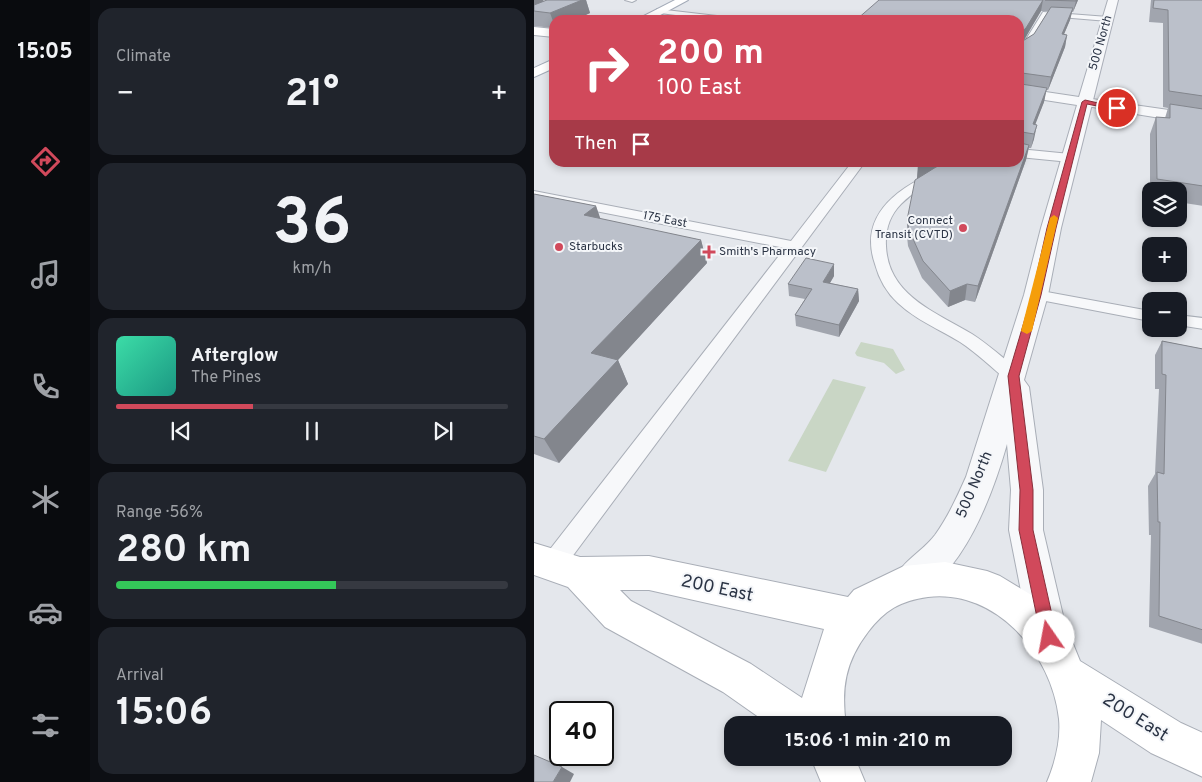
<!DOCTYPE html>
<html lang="en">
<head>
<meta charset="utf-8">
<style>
	:root { --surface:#171b24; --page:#20242c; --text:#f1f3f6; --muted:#9ea1a6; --line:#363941; --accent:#d1495b }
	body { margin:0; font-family:Overpass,sans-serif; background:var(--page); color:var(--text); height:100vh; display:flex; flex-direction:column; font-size:19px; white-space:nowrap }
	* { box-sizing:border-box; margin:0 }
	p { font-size:16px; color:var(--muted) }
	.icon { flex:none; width:28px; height:28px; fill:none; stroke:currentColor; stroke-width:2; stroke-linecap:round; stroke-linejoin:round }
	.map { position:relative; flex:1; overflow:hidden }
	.side { display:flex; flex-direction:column; gap:8px; padding:8px; background:#0d0f14; width:444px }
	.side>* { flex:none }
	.top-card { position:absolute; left:15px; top:15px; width:475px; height:152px; border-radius:15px; box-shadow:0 2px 8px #0003; background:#d1495b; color:#fff; overflow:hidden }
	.tools { position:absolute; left:608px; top:182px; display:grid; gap:10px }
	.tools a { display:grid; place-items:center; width:45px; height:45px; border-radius:10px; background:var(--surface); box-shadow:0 2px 8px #0003; font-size:25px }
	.speed { position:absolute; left:15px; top:701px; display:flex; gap:10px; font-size:25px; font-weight:700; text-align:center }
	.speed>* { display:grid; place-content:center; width:65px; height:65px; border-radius:50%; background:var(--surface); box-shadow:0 2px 8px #0003; line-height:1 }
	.speed .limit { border:2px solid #111; border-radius:8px; background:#fff; color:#111 }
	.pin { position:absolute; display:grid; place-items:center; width:42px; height:42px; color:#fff; margin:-21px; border:2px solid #fff; border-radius:50%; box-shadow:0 1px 5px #0007 }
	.me { position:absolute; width:55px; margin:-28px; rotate:348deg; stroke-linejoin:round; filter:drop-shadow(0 0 4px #0008) }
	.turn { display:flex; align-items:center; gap:18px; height:105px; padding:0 25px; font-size:22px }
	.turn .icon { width:65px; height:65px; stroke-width:2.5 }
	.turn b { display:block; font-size:35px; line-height:42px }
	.then { display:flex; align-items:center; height:48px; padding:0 25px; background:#0003; gap:10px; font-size:19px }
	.big { font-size:38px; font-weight:700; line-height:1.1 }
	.side .card { flex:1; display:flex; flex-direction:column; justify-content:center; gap:8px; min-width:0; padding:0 18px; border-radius:15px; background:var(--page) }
	.side .dial { align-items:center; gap:0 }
	.dial b { font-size:65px; line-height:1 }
	.song { display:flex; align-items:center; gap:15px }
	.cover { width:60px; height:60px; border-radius:8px; background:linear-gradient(135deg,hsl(160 70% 55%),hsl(170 70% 35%)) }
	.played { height:5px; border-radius:2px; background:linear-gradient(90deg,var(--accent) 35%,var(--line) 35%) }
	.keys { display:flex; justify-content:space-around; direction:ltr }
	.heat { display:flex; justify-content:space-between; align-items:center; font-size:28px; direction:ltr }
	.charge { height:8px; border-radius:4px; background:linear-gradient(90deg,#34c759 56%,var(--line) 0) }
	.trip { position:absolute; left:190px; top:716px; width:288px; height:50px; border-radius:15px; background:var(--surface); box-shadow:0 2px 8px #0003; font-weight:700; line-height:50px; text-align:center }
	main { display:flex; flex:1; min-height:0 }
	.menu { display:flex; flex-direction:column; width:90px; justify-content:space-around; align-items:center; background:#090b0e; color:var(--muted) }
	.menu .icon { width:35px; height:35px }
	.menu .active { color:var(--accent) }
	.menu b { font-size:22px; color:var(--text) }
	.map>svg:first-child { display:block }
	.green { fill:#c9d6c5 }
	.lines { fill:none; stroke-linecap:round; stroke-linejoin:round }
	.service-casing { stroke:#a9aeb7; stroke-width:2 }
	.minor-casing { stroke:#a9aeb7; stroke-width:2 }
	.tertiary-casing { stroke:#a9aeb7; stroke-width:2 }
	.secondary-casing { stroke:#a9aeb7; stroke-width:2 }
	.primary-casing { stroke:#a3abb8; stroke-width:2 }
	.service { fill:#f7f8fa; fill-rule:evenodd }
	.minor { fill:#f7f8fa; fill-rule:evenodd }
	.tertiary { fill:#f7f8fa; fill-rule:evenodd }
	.secondary { fill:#fff; fill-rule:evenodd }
	.primary { fill:#fff; fill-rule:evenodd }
	.wall { fill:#a1a5ae; fill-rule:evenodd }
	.shaded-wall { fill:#83868d }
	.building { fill:#bbc0ca; stroke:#83868d }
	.route { fill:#d1495b; stroke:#882f3b }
	.slow { fill:#f59e0b }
	.poi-dot { fill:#d1495b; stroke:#f4f6f9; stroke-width:2 }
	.labels { text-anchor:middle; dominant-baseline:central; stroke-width:4; stroke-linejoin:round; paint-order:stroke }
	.far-street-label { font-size:12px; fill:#2b3445; stroke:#f4f6f9 }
	.far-poi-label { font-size:12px; fill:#2b3445; stroke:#f4f6f9; text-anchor:start }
	.street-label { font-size:15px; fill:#2b3445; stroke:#f4f6f9 }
	.near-street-label { font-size:18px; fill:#2b3445; stroke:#f4f6f9 }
</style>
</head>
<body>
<main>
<nav class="menu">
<b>15:05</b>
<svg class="icon active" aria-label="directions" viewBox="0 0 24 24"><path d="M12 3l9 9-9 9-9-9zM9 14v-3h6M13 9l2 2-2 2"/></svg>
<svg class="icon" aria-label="music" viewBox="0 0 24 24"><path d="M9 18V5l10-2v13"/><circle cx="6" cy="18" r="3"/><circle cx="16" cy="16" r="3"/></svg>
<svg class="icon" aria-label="phone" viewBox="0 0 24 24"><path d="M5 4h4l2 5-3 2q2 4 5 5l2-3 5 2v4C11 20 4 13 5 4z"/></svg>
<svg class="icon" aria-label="climate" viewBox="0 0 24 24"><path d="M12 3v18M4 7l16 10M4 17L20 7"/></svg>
<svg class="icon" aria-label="car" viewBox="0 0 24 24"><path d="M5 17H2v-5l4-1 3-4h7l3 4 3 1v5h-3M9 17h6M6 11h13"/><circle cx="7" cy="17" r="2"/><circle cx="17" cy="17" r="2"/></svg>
<svg class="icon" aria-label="filters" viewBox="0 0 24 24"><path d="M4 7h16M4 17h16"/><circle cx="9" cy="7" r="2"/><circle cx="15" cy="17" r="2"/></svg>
</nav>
<section class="side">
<div class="card"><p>Climate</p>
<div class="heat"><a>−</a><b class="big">21°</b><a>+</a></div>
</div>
<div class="card dial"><b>36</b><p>km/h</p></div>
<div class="card">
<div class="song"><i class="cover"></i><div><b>Afterglow</b><p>The Pines</p></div></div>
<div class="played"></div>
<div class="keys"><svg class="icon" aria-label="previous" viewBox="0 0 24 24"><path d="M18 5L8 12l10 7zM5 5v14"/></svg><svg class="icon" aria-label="pause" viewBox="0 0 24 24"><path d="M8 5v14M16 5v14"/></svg><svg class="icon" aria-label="next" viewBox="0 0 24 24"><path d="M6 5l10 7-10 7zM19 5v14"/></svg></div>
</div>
<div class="card"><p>Range · 56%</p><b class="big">280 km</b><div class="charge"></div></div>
<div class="card"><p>Arrival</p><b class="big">15:06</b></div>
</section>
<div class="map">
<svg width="669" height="782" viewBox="0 0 669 782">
	<rect width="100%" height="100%" fill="#e4e7ec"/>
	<g class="green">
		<polygon points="327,342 359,349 371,370 362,374 350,363 323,356 321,353"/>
		<polygon points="299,379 332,387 292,472 254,461"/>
	</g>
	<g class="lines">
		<g class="service-casing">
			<g id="service">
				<polygon points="91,0 102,0 98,2"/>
				<polygon points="123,9 200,18 204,20 181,20 126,13 123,13"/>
				<polygon points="509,12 574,17 578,19 574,21 514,16 497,45 485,53 485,46 491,41"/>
				<polygon points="485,149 536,154 542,158 536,162 485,157"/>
				<polygon points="318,162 331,162 26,573 18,576 10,573 6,565 10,557 251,248 0,199 0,191 257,241"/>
				<path d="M 426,162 L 444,162 C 436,169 422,172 412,176 C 396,182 380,191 367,204 C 356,215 351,230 352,246 C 354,296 402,312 438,334 C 455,345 470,359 486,371 L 489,376 L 486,381 L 480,383 L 474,381 C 458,368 443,353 426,342 C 405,329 382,320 364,303 C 353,293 345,279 341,264 C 321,206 381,178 426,162 Z"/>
				<polygon points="502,290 616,311 616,321 496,298 494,295 496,292"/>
				<polygon points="644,315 669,318 669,329 644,325"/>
			</g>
		</g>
		<g class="minor-casing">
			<polygon id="minor" points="551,98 669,115 669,125 546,105 544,102 546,99"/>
		</g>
		<g class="tertiary-casing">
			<path id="tertiary" d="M 574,0 L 584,0 L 527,228 L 514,295 L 490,380 L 495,387 L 509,490 L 509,530 L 534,637 L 529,651 L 515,656 L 501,651 L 496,637 L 475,530 L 477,490 L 473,444 C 459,493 429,577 378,597 L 365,592 L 360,580 C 369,560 388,552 401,535 C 414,517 423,497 432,477 L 490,295 L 507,228 L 543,105 L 485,96 L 485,88 L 545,97 Z"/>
		</g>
		<g class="secondary-casing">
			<g id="secondary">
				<polygon points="0,27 20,29 20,37 0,35"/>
				<path d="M 0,543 L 46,557 L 115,556 L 314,597 L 320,590 L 370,566 L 411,562 L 453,571 L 466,576 L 504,599 L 535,634 L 546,661 L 647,723 L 669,733 L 669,777 L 617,753 L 567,720 L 565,753 L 557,782 L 513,782 C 521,763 527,740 525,719 C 518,654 462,589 394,597 C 366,601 351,610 334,632 C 311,662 307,689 312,725 L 236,725 L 189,692 L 71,627 L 34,587 L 0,575 ZM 86,590 L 115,590 L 290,629 L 268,698 L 217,664 L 97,601 Z"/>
				<polygon points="277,758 321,758 331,782 287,782"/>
			</g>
		</g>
		<g class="primary-casing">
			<g id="primary">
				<polygon points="141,0 154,0 117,20 102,20"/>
				<polygon points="20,59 20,68 0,77 0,68"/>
			</g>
		</g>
		<use href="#service" class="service"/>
		<use href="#minor" class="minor"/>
		<use href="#tertiary" class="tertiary"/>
		<use href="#secondary" class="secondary"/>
		<use href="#primary" class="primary"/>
	</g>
	<g class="wall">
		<polygon points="0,0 9,0 10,1 13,0 52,0 56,13 41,20 20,20 20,28 0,26"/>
		<path d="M 345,0 L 544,0 L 539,12 L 538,12 L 536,20 L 530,34 L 533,35 L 531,47 L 514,90 L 512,90 L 510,102 L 501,124 L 500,139 L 497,148 L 495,148 L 492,160 L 441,302 L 431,300 L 414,307 L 388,278 L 374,246 L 373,236 L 373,220 L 383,178 L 385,162 L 485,162 L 485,20 ZM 507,11 L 514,11 L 500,34 L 487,42 L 490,40 Z"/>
		<polygon points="617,0 669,0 669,206 644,202 644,191 616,191 616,198 616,134 622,117 631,118 634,108 629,107 629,23 615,22"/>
		<polygon points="0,194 62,206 66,219 167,240 173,263 84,360 94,384 25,463 0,454"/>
		<polygon points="300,276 296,283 324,289 325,301 305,337 262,326 261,315 271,299 255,296 254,284"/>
		<polygon points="628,341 669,349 669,644 615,627 617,535 615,535 614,486 621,474 625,389 621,389 621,355"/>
	</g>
	<g class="shaded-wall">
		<polygon points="0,0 9,0 12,9 0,11"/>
		<polygon points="48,0 52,0 56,13 41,20 20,20 20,24 16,13"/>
		<polygon points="509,0 507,11 490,40 485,44 485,34"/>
		<polygon points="542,0 544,0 539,12 542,1"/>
		<polygon points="539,8 536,20 525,46 528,34"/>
		<polygon points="533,35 531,47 514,90 517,77"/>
		<polygon points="513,88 510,102 498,133 499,124"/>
		<polygon points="503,125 500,139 497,148 500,134"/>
		<polygon points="495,145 492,160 441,302 444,286"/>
		<polygon points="386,162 420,162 383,179 384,163"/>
		<polygon points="62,206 70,229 50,215"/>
		<polygon points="167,240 173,263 84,360 94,384 25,463 10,439 57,353"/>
		<polygon points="300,264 300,276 290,293 289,282"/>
		<polygon points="433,284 431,300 414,307 416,291"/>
		<polygon points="324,289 325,301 305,337 305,325"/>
		<polygon points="28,767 40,774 36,782 19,782"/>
	</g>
	<g class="building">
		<polygon points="13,0 48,0 16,13 0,11 0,5"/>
		<polygon points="345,0 509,0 492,28 485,34 487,42 500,34 517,7 539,8 528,34 533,35 517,77 488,73 485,75 487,84 513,88 499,124 503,125 500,134 488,132 486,134 486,143 495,145 444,286 433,284 416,291 389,261 375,230 373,220 381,180 402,167 415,162 485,162 485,20 322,20"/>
		<polygon points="511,0 542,0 542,1"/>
		<polygon points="620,0 669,0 669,96 635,91 634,10 619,8"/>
		<polygon points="636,104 669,109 669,186 623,179 622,117 636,118"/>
		<polygon points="0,194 62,206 50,215 167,240 57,353 84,360 10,439 0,436"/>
		<polygon points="272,258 300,264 289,282 324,289 305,325 261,315 278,289 254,284"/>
		<polygon points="628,341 669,349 669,630 625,616 626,522 624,522 623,472 630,474 632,375 628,374"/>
		<polygon points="0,755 28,767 19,782 0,782"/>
	</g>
	<polygon class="route" points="551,100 586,108 583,110 553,104 522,228 507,295 485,376 499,490 499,530 523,637 520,642 515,645 509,642 507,637 485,530 486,490 474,376 498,295 513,228 548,102"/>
	<polygon class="slow" points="520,215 524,218 498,331 493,334 487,331 516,218"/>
	<g class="poi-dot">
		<circle cx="429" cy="228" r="5"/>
		<circle cx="25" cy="247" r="5"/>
		<path d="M172.5 244.5h5v5h5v5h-5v5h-5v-5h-5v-5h5z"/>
	</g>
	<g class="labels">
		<g class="far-street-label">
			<text transform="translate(567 43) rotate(-74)">500 North</text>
			<text transform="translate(131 220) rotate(11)">175 East</text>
		</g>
		<g class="far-poi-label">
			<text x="419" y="221" text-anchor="end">Connect<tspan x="419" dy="14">Transit (CVTD)</tspan></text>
			<text x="35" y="247">Starbucks</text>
			<text x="185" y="252">Smith's Pharmacy</text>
		</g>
		<g class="street-label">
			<text transform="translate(441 485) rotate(-67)">500 North</text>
		</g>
		<g class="near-street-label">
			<text transform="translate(183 589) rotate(12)">200 East</text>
			<text transform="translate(601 718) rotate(32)">200 East</text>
		</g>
	</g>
</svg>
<div class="tools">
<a><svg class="icon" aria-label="layers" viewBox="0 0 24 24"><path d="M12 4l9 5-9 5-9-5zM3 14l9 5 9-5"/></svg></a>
<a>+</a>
<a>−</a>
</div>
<div class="speed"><div class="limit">40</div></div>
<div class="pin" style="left:583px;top:108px;background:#d93025"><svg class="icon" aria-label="arrive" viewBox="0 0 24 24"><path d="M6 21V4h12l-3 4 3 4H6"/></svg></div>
<svg class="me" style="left:515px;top:637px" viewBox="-20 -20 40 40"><circle r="19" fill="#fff"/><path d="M0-13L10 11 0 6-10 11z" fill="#d1495b"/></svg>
<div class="trip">15:06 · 1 min · 210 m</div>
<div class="top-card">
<div class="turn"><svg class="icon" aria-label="right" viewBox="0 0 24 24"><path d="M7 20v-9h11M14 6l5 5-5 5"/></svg><div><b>200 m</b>100 East</div></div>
<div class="then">Then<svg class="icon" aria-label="arrive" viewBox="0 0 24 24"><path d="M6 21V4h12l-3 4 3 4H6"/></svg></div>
</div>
</div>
</main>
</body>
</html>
